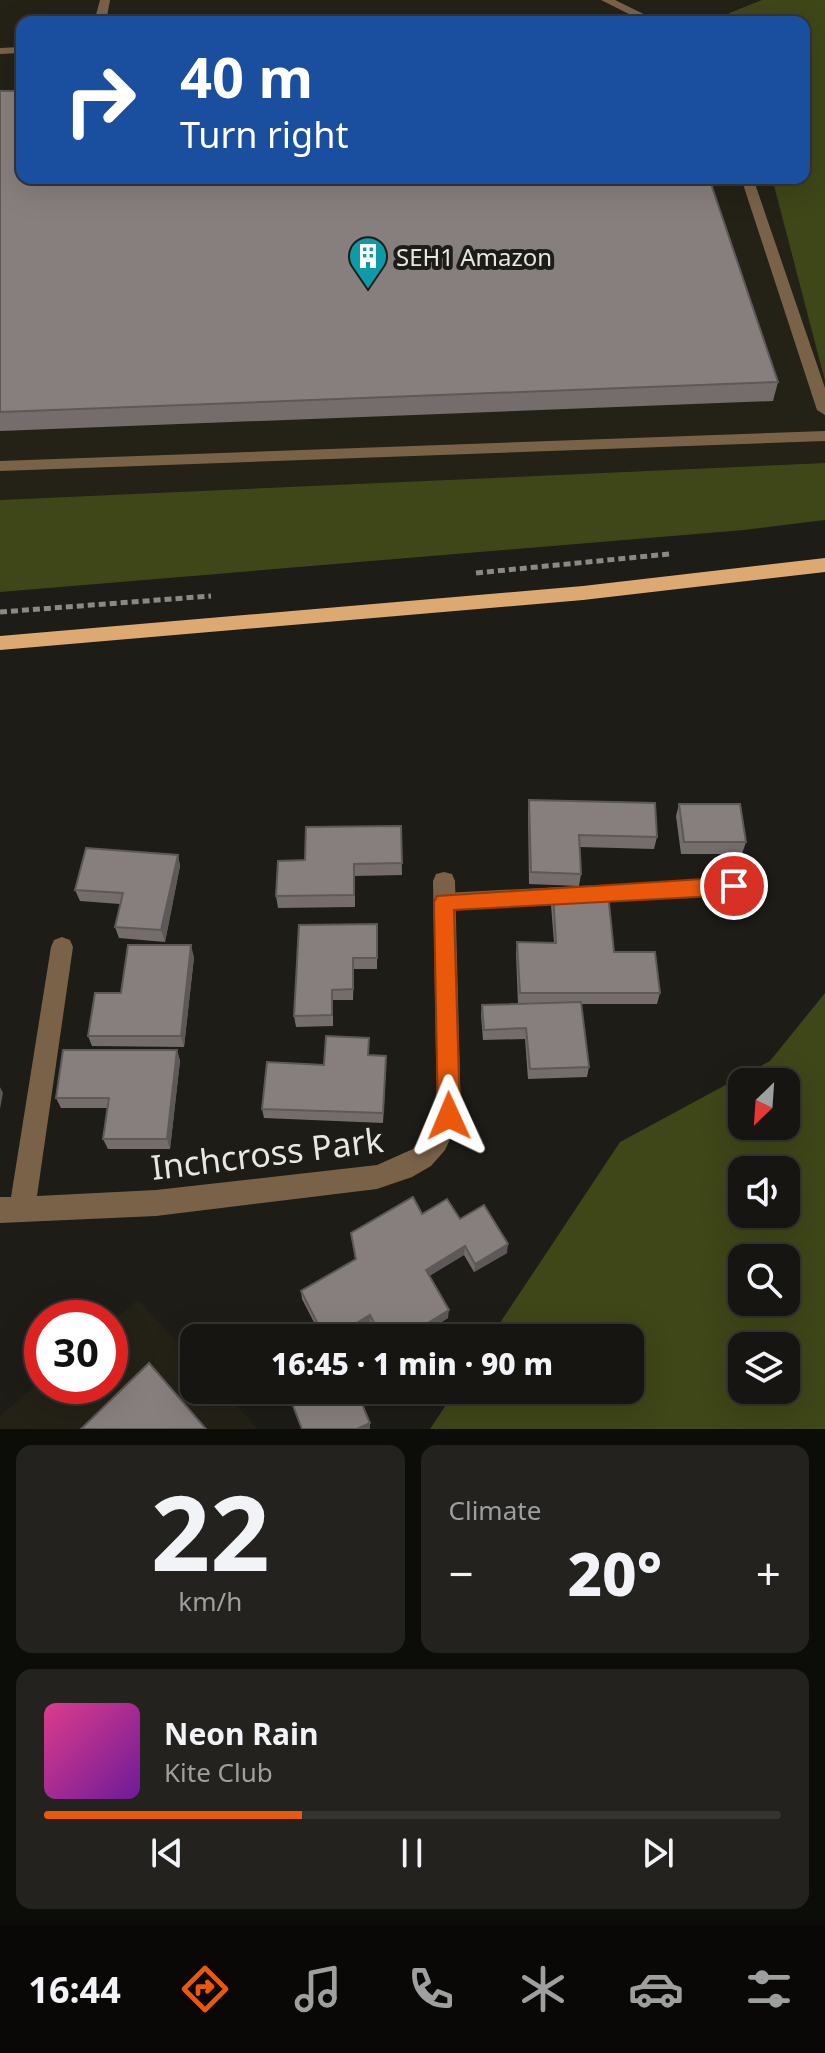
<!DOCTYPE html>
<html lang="en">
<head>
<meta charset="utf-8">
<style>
	:root { --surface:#161511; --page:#23221f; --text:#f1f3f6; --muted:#9e9f9f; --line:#353431; --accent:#ea580c }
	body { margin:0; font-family:"Noto Sans",sans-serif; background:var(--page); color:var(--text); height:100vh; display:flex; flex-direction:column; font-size:30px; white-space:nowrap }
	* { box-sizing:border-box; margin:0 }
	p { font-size:26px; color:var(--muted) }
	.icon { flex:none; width:44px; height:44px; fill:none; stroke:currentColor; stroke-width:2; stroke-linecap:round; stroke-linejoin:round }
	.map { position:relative; height:1429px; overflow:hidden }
	.panel { display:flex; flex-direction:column; gap:16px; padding:16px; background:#0c0c09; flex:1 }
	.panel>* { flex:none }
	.hud { position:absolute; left:16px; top:16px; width:794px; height:168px; border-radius:16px; box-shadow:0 8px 32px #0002,0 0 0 2px var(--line); background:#1a4fa0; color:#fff; overflow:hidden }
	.needle { width:52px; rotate:205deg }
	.tools { position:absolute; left:728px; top:1068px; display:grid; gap:16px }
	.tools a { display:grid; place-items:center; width:72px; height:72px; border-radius:16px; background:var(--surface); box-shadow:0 8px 32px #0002,0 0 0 2px var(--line); font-size:40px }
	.speed { position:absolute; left:24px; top:1300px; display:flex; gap:16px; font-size:40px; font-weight:700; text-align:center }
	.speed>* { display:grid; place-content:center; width:104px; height:104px; border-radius:50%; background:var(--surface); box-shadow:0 8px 32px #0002,0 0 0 2px var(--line); line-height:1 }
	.speed .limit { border:12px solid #d22; background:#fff; color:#111 }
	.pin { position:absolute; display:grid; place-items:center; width:68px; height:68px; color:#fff; margin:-34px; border:4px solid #fff; border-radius:50%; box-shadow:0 2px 8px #0007 }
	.me { position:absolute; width:88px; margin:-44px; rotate:359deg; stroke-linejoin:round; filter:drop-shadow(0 0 6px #0008) }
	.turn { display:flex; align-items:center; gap:28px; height:168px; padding:0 32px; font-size:36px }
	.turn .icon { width:104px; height:104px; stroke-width:2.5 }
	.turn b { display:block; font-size:56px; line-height:68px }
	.big { font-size:60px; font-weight:800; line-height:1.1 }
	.panel .card { flex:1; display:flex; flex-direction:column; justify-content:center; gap:12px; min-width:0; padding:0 28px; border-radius:16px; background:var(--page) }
	.panel .dial { align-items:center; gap:0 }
	.dial b { font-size:104px; line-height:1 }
	.song { display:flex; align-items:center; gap:24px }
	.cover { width:96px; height:96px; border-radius:12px; background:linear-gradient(135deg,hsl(330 70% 55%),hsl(280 70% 35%)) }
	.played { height:8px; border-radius:4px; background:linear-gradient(90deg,var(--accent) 35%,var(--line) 35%) }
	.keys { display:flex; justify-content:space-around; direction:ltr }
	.heat { display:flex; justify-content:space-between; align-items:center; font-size:44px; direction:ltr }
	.panel .tiles { flex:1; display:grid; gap:16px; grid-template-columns:1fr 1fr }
	.card:last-child { grid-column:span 2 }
	.trip { position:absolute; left:180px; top:1324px; width:464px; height:80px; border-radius:16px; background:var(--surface); box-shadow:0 8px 32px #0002,0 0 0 2px var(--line); font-weight:800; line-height:80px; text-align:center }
	.dock { display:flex; height:128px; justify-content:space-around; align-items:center; background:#090807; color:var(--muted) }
	.dock .icon { width:56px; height:56px }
	.dock .current { color:var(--accent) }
	.dock b { font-size:36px; color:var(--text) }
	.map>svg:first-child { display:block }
	.built { fill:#242217 }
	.green { fill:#3f4618; fill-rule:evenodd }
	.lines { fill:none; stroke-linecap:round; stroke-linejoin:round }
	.path { stroke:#8a8985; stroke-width:5; stroke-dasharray:7 4; stroke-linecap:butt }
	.service { fill:#7a6249; fill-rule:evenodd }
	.minor { fill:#7a6249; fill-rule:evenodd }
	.primary { fill:#dca973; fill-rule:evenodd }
	.wall { fill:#746d6c }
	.shaded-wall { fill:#5e5958 }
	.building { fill:#877f7e; stroke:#5e5958; stroke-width:2 }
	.route { fill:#ea580c; stroke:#983908; stroke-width:2 }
	.labels { text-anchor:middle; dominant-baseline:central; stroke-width:8; stroke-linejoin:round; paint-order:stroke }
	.far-poi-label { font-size:24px; fill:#e8e7e3; stroke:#1d1c17; text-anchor:start }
	.near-street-label { font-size:34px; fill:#e8e7e3; stroke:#1d1c17 }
</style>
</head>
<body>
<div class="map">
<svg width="825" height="1429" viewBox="0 0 825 1429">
	<rect width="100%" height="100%" fill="#1d1c17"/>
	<g class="built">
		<polygon points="0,0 762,0 729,12 731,22 22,22 22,178 772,178 825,381 825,463 0,500"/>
		<polygon points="138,1300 194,1360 194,1390 222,1390 258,1429 0,1429 0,1416 42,1380 42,1386 110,1386 110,1323"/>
	</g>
	<g class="green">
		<polygon points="762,0 825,0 825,381 772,178 804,178 804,22 731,22 729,13"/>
		<polygon points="825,463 825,520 744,530 0,592 0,500"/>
		<path d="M 825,993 L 825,1429 L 430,1429 L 456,1390 L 630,1390 L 630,1338 L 490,1338 L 620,1142 L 770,1061 ZM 742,1082 L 786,1082 L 786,1126 L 742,1126 ZM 742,1170 L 786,1170 L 786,1214 L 742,1214 ZM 742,1258 L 786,1258 L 786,1302 L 742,1302 ZM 742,1346 L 786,1346 L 786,1390 L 742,1390 Z"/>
	</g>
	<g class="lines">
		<g class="path">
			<polyline points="476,573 669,554"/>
			<polyline points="0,612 211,596"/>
		</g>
		<g class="service">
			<polygon points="100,0 110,0 106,22 94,22"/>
			<polygon points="601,0 615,0 660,22 645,22"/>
			<polygon points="22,47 22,53 0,54 0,48"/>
			<polygon points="741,178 753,178 825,388 825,415 817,410"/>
			<polygon points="825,431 825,441 0,471 0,461"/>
			<polygon points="734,878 741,880 744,886 741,892 734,894 444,911 437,908 434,902 437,896 444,893"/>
		</g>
		<polygon class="minor" points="444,872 452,874 455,881 461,1116 445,1150 431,1166 412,1177 377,1189 156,1216 0,1223 0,1197 11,1197 51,947 54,940 62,937 70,940 73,947 37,1196 156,1190 377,1165 413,1149 437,1115 433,881 436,874"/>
		<polygon class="primary" points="825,558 825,572 583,600 0,650 0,636 583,586"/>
	</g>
	<g class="wall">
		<polygon points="0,91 778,382 773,401 0,431"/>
		<polygon points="529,800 657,837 654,849 580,847 581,874 579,886 529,884 528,812"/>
		<polygon points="679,804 746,842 742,854 681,854 676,816"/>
		<polygon points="401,826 402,875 355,876 355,907 278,908 276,896 305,860"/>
		<polygon points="178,855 180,866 165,942 119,938 115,927 120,904 80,901 75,890"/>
		<polygon points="553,894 614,952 660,993 657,1004 581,1004 589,1067 587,1077 528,1079 525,1039 483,1040 481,1015 482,1005 518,1004 516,954 517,942 554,943 551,905"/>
		<polygon points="377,924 377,969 354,969 353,1000 333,1000 333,1026 296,1027 294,1016"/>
		<polygon points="194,957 184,1047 92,1046 88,1036 121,993"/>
		<polygon points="369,1048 369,1055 386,1066 383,1123 264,1118 262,1109 324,1065"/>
		<polygon points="177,1050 180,1061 170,1149 108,1149 103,1139 108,1108 61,1108 56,1098"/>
		<polygon points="422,1214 460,1219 507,1253 474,1272 464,1255 429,1276 448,1318 415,1338 378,1338 370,1323 345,1338 322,1338 302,1299 301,1291 355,1259 351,1233"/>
	</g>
	<g class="shaded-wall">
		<polygon points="178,855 180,866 165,942 161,930"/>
		<polygon points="191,945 194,957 184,1047 181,1036"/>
		<polygon points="177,1050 180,1061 170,1149 167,1139"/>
		<polygon points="0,1087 3,1093 0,1109"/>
		<polygon points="508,1244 507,1253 474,1272 475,1264"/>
		<polygon points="465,1246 464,1255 426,1278 426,1270"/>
		<polygon points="449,1310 448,1318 415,1338 403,1338"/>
		<polygon points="370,1315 370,1323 345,1338 332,1338"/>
		<polygon points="370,1423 370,1429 357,1429"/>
	</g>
	<g class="building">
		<polygon points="0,91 22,91 22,178 709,178 778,382 0,412"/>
		<polygon points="529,800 655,803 657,837 579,835 581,874 531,872"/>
		<polygon points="679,804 740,804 746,842 684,842"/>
		<polygon points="401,826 402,863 354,864 354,895 276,896 278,861 305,860 306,827"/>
		<polygon points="86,848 178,855 161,930 115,927 123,893 75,890"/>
		<polygon points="553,894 608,894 614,952 655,952 660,993 520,993 517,942 556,943"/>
		<polygon points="377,924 377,958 353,958 353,989 332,990 332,1015 294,1016 299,925"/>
		<polygon points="128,945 191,945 181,1036 88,1036 95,993 121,993"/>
		<polygon points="581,1002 589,1067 530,1069 526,1028 484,1030 482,1005"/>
		<polygon points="326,1036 369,1038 368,1055 386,1056 383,1113 262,1109 267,1062 324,1065"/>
		<polygon points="63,1050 177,1050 167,1139 103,1139 109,1098 56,1098"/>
		<polygon points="413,1197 422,1214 447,1199 460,1219 484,1205 508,1244 475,1264 465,1246 426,1270 449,1310 403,1338 382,1338 370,1315 332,1338 325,1338 301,1291 356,1259 351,1233"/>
		<polygon points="149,1363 206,1429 81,1429"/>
		<polygon points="287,1390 356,1390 370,1423 357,1429 302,1429"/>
	</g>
	<polygon class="route" points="734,877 741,880 744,886 741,892 734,895 454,910 460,1116 457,1124 449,1127 441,1124 438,1116 434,902 437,896"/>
	<defs>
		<g id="building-pin" transform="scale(2)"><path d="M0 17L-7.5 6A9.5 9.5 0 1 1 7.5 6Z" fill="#0f9aa8" stroke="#1d1c17"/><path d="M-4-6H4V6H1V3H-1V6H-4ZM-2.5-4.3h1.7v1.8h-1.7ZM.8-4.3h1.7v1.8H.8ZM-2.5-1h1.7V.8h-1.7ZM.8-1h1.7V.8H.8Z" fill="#fff"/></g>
	</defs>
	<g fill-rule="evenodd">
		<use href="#building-pin" x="368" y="256"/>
	</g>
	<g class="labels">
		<g class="far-poi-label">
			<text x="396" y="256">SEH1 Amazon</text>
		</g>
		<g class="near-street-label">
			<text transform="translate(267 1153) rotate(-7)">Inchcross Park</text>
		</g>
	</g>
</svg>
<div class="tools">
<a><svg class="needle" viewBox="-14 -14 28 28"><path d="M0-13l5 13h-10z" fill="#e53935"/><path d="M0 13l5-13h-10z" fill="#9e9f9f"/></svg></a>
<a><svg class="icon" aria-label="sound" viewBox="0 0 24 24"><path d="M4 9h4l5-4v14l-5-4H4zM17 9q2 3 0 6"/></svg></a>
<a><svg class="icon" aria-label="search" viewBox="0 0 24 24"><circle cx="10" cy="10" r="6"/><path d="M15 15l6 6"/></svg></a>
<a><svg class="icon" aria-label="layers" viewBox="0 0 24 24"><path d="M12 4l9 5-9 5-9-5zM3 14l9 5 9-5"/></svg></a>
</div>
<div class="speed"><div class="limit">30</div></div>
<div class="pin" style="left:734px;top:886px;background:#d93025"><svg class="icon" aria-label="arrive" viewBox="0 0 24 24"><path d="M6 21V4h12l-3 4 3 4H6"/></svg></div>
<svg class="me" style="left:449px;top:1116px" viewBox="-20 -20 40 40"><path d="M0-17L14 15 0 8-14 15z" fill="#ea580c" stroke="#fff" stroke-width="4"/></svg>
<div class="trip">16:45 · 1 min · 90 m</div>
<div class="hud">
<div class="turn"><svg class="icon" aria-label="right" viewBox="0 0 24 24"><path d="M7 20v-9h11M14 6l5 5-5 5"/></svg><div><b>40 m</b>Turn right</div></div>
</div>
</div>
<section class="panel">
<div class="tiles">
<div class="card dial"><b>22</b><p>km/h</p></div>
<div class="card"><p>Climate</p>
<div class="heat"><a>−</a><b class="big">20°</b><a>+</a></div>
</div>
<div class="card">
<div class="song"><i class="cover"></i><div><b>Neon Rain</b><p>Kite Club</p></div></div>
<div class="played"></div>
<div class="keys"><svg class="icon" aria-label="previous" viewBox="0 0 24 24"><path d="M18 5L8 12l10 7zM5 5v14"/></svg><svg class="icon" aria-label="pause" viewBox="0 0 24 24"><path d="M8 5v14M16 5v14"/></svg><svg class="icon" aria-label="next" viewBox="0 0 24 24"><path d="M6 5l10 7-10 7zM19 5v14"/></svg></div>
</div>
</div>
</section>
<nav class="dock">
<b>16:44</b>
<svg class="icon current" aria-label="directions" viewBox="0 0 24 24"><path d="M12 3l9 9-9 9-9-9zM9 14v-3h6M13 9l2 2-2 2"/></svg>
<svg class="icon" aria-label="music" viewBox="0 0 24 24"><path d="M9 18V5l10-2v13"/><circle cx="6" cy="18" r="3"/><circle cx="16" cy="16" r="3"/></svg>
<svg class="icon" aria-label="phone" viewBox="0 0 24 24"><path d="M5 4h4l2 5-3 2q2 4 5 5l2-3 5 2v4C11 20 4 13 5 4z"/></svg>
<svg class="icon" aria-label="climate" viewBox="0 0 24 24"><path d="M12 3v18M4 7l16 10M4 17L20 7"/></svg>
<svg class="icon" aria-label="car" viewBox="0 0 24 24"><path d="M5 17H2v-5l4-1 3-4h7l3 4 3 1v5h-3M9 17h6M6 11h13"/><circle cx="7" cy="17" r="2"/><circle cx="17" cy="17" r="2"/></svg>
<svg class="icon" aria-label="filters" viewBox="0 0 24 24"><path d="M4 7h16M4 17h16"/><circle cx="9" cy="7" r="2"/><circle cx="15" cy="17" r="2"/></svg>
</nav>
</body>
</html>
